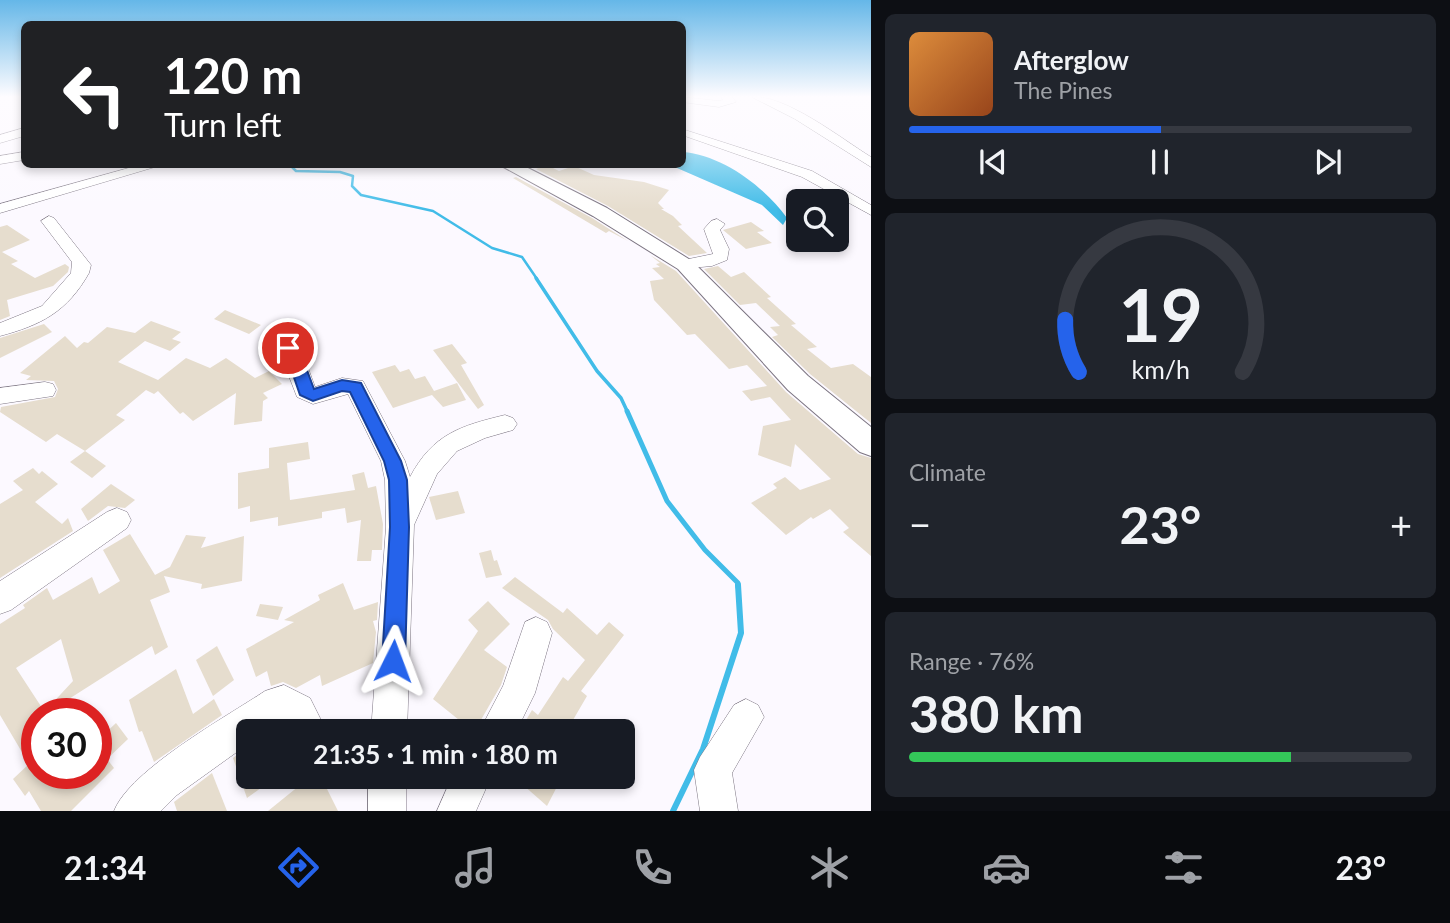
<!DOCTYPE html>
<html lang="en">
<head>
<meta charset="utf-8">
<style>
	:root { --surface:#171b24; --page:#20242c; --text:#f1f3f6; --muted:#9ea1a6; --line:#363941; --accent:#2563eb }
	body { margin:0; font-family:Lato,sans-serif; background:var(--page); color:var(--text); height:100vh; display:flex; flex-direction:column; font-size:26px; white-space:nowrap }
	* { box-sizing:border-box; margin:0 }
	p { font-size:23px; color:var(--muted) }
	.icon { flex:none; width:38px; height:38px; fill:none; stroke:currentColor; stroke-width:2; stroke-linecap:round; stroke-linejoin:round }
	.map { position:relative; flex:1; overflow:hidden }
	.details { display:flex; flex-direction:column; gap:14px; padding:14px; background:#0d0f14; width:579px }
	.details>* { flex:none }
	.guide { position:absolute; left:21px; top:21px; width:665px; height:147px; border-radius:10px; box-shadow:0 4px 10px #0003; background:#202124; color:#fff; overflow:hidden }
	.controls { position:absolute; left:786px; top:189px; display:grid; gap:14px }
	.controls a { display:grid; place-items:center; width:63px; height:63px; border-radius:10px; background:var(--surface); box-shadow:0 4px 10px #0003; font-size:35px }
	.speed { position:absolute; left:21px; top:698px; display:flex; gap:14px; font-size:35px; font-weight:700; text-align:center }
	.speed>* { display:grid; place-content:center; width:91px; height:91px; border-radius:50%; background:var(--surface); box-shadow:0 4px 10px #0003; line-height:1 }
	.speed .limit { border:10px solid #d22; background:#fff; color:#111 }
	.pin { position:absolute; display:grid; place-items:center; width:60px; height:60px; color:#fff; margin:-30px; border:4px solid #fff; border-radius:50%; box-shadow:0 2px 7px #0007 }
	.me { position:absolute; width:77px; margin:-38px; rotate:3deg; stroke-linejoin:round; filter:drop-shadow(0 0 5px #0008) }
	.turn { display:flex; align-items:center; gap:24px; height:147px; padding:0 28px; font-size:32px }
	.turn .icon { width:91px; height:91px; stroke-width:2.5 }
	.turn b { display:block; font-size:49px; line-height:60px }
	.big { font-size:52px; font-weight:700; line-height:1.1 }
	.details .widget { flex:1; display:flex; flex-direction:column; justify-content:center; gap:10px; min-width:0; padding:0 24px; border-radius:10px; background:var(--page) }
	.details .dial { align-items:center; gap:0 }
	.dial svg { height:182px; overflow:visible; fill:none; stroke:var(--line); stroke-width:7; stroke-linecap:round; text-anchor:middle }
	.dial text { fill:var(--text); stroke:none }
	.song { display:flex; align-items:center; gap:21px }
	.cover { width:84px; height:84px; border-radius:10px; background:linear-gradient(135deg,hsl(30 70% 55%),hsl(20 70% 35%)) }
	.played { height:7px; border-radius:4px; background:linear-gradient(90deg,var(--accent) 50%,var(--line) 50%) }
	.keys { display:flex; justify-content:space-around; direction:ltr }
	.heat { display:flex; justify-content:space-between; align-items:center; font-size:38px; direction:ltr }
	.charge { height:10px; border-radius:5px; background:linear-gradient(90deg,#34c759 76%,var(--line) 0) }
	.trip { position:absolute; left:236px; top:719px; width:399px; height:70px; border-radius:10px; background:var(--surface); box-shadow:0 4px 10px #0003; font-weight:700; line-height:70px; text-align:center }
	.tab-bar { display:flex; height:112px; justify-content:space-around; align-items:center; background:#090b0e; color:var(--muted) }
	.tab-bar .icon { width:49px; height:49px }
	.tab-bar .on { color:var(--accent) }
	.tab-bar b { font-size:32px; color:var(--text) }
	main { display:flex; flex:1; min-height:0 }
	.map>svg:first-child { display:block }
	.water { fill:#41bce8 }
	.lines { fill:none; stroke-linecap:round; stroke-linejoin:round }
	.stream-far3 { stroke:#41bce8; stroke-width:2.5 }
	.stream-far2 { stroke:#41bce8; stroke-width:3.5 }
	.stream-far1 { stroke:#41bce8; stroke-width:5 }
	.stream { stroke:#41bce8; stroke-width:6 }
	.building { fill:#e6ddce }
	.minor-casing { stroke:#7c7582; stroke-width:1 }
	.major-casing { stroke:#7c7582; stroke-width:2 }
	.minor { fill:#fff; fill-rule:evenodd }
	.major { fill:#fff; fill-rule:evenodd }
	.route { fill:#2563eb; stroke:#184099; stroke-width:2 }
</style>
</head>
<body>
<main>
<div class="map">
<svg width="871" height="811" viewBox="0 0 871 811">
	<rect width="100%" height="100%" fill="#fcf9ff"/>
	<path class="water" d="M 683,152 C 722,155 765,187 787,218 L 783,225 L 762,205 L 677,168 L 636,165 L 622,168 L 617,165 L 682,164 Z"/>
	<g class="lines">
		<polyline class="stream-far3" points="295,164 292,167 296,171 340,172 353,176 352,186 361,195 433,211 492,248 522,257 537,279"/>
		<polyline class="stream-far2" points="536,278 597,371 621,398 628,413"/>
		<polyline class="stream-far1" points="627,411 667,501 705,550 738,583 738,587"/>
		<polyline class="stream" points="673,811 703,749 741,633 738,585"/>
	</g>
	<g class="building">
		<polygon points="547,165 559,171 574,166 594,175 644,182 669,190 658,203 664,209 661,209 673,216 682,225 678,226 707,253 689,256 608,206 536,169"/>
		<polygon points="516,177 592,218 628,241 609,231 606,233 513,178"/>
		<polygon points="751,222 764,231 757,232 772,243 746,249 723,230"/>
		<polygon points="7,225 30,240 2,252 18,261 11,264 35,278 65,264 69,267 68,272 53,286 7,300 10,316 0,320 0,227"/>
		<polygon points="650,255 676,271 786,392 858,454 871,458 871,556 843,532 849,528 830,509 813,519 811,517 786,535 751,503 777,488 773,484 785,477 800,490 831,479 795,444 791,467 758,455 763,426 791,420 770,397 751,401 742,391 767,386 747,365 729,369 695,334 687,335 654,300 650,281 664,279 652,268 660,267 656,264 660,263"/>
		<polygon points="718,266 731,277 744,272 771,297 767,298 796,324 791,325 817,347 807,349 831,368 853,364 871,377 871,423 810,374 772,337 778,335 770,327 780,326 756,303 740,305 704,269"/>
		<polygon points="225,310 261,325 249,334 214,319"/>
		<polygon points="151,321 181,332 172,339 181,342 170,351 145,341 118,362 158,380 186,358 210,368 226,358 255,378 269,371 282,384 263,393 268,398 263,401 262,421 234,425 236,393 193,421 183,412 180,414 158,391 154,394 146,390 116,415 125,420 85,451 57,434 46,442 0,412 1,407 55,397 58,389 54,381 26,380 31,376 20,373 65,336 77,348 84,342 88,343 107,327 135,333"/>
		<polygon points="44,324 52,332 0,358 0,338"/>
		<polygon points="452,344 467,363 461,365 484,405 478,409 433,350"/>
		<polygon points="395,365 400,372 409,369 415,379 425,376 434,391 457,383 466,400 443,407 432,395 393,408 372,372"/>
		<polygon points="308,442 310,459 287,463 290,500 355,490 352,475 364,472 368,488 376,486 383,524 382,550 372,550 371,561 357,561 361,520 347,523 345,508 322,512 322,518 278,526 278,517 250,522 250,506 238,509 238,473 269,468 269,448"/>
		<polygon points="85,451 106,466 92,478 70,462"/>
		<polygon points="33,468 39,474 42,471 58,484 35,502 62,524 68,518 73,531 0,578 0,504 23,490 13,481"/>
		<polygon points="111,484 135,500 125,508 108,506 88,521 81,509"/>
		<polygon points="458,491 465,513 436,520 429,497"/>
		<polygon points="130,534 155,575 170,567 186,535 206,537 201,548 244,536 242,581 201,589 202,584 164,576 170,592 150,600 168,647 155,655 152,646 50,711 47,709 73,681 61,639 16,668 46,714 37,714 37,774 96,774 96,742 116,723 128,739 107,759 114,768 71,811 41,811 29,791 25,796 13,779 29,764 0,715 0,624 25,608 23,605 47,588 53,600 92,577 99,594 120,581 103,550"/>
		<polygon points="491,550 494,561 497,560 502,575 486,578 479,553"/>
		<polygon points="515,577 563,613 567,608 597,635 609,622 624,635 581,691 587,696 566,732 519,732 532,710 538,715 563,677 568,681 585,660 553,629 548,620 502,588"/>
		<polygon points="343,583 354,610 378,602 377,620 373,621 376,632 373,663 322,686 320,675 296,688 283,682 271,686 267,671 256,677 246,649 294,622 284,620 320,600 318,595"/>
		<polygon points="488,601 510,624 484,650 507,667 501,685 474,732 433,699 478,631 468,620"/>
		<polygon points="260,604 283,607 278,620 256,616"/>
		<polygon points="217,646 234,680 213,696 196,660"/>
		<polygon points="176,669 193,714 214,699 222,715 154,762 142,731 139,732 129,700"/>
		<polygon points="248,747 248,777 276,777 247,798 233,758"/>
		<polygon points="212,773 227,811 177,811 174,802"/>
		<polygon points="310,777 321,777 338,811 268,811"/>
		<polygon points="514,777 562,777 547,806"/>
	</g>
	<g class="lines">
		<g class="minor-casing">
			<g id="minor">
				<polygon points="682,97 719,101 723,100 721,97 732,97 736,102 719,107 682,102"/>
				<path d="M 752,97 C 785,94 842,139 871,157 L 871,167 L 795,119 Z"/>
				<polygon points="24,128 24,136 0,143 0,135"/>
				<polygon points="682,129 812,171 871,205 871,215 802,177 682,135"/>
				<polygon points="24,152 24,160 0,164 0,156"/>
				<polygon points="143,164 165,164 0,213 0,204"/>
				<path d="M 49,216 L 54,218 L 91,265 L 89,273 C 67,312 41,325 0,336 L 0,323 L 42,306 L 71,273 L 72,262 L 41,221 Z"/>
				<polygon points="717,219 725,224 720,230 729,249 727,260 712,266 679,269 676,265 679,261 713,254 704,229 711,221"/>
				<path d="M 288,341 L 295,343 L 304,357 L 315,387 L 342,378 L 363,381 L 405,461 L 410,477 C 433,434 460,426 505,415 L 513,418 L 517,424 L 513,430 L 485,438 L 457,451 L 437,474 L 414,525 L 407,732 L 371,732 L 386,527 L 385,480 L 381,461 L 348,394 L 313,404 L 297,397 L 278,348 L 281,343 Z"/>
				<polygon points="45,382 53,384 56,390 53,396 0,404 0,388"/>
				<polygon points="117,508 127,512 131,520 127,528 11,610 0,614 0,581 107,512"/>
				<polygon points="536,617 547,622 552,633 535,693 516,732 479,732 503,686 525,622"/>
				<path d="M 284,685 L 310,698 L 327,732 L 290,732 L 283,720 L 266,732 L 248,732 L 248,744 L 177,795 L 161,811 L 114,811 C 130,770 226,717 265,691 Z"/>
				<polygon points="746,699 758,705 764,717 732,773 738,811 700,811 694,770 700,757 734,705"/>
				<rect x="368" y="777" width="38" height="34"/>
				<polygon points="452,777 491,777 476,811 437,811"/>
			</g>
		</g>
		<g class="major-casing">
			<polygon id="major" points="498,164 520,164 607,208 692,261 808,376 871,427 871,456 860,452 788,390 678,269 593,216"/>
		</g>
		<use href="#minor" class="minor"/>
		<use href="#major" class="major"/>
	</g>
	<linearGradient id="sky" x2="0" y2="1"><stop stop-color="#65b7e8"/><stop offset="0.46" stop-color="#fefcff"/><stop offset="1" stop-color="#fefcff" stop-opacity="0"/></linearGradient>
	<rect width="871" height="210" fill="url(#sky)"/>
	<polygon class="route" points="288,343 293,344 302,357 314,389 342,380 361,383 401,461 407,480 409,527 405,661 401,669 393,673 385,669 382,661 390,527 389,480 384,461 350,392 342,391 313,401 300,395 287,357 281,348"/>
</svg>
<div class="controls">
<a><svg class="icon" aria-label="search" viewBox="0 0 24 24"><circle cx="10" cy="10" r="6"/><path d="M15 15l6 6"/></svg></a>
</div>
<div class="speed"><div class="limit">30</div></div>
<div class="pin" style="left:288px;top:348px;background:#d93025"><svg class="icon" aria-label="arrive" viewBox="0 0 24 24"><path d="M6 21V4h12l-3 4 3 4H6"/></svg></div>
<svg class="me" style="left:393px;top:661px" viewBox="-20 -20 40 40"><path d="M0-17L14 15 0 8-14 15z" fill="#2563eb" stroke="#fff" stroke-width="4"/></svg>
<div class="trip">21:35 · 1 min · 180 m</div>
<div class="guide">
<div class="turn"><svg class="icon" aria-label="left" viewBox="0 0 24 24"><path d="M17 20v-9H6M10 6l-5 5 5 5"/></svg><div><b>120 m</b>Turn left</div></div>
</div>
</div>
<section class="details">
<div class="widget">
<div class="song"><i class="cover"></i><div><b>Afterglow</b><p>The Pines</p></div></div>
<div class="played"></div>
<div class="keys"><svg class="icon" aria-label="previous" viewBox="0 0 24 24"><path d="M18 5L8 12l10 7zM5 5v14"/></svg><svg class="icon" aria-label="pause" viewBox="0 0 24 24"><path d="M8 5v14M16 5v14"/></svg><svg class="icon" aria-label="next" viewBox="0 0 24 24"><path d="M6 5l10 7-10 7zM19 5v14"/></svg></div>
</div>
<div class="widget dial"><svg viewBox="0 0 100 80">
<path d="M14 69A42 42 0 1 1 86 69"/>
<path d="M14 69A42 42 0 0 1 8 46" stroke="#2563eb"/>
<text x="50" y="56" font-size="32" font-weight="700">19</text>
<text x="50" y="72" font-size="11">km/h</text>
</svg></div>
<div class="widget"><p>Climate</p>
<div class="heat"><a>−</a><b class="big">23°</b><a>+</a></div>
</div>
<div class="widget"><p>Range · 76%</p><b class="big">380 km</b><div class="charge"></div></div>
</section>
</main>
<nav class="tab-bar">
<b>21:34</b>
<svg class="icon on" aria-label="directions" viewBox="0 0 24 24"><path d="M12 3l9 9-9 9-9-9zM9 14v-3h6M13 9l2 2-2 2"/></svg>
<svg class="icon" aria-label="music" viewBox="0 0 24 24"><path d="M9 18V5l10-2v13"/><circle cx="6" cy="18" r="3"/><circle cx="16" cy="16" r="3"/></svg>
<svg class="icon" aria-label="phone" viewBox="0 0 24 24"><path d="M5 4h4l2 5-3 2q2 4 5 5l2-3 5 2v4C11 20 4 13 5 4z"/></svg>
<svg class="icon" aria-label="climate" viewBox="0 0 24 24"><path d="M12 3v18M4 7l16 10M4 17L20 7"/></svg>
<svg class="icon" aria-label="car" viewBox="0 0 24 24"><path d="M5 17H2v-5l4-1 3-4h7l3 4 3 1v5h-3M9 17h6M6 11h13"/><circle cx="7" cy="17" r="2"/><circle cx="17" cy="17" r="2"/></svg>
<svg class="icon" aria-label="filters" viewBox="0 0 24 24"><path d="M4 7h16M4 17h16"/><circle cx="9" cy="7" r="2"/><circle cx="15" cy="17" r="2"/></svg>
<b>23°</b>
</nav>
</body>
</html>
